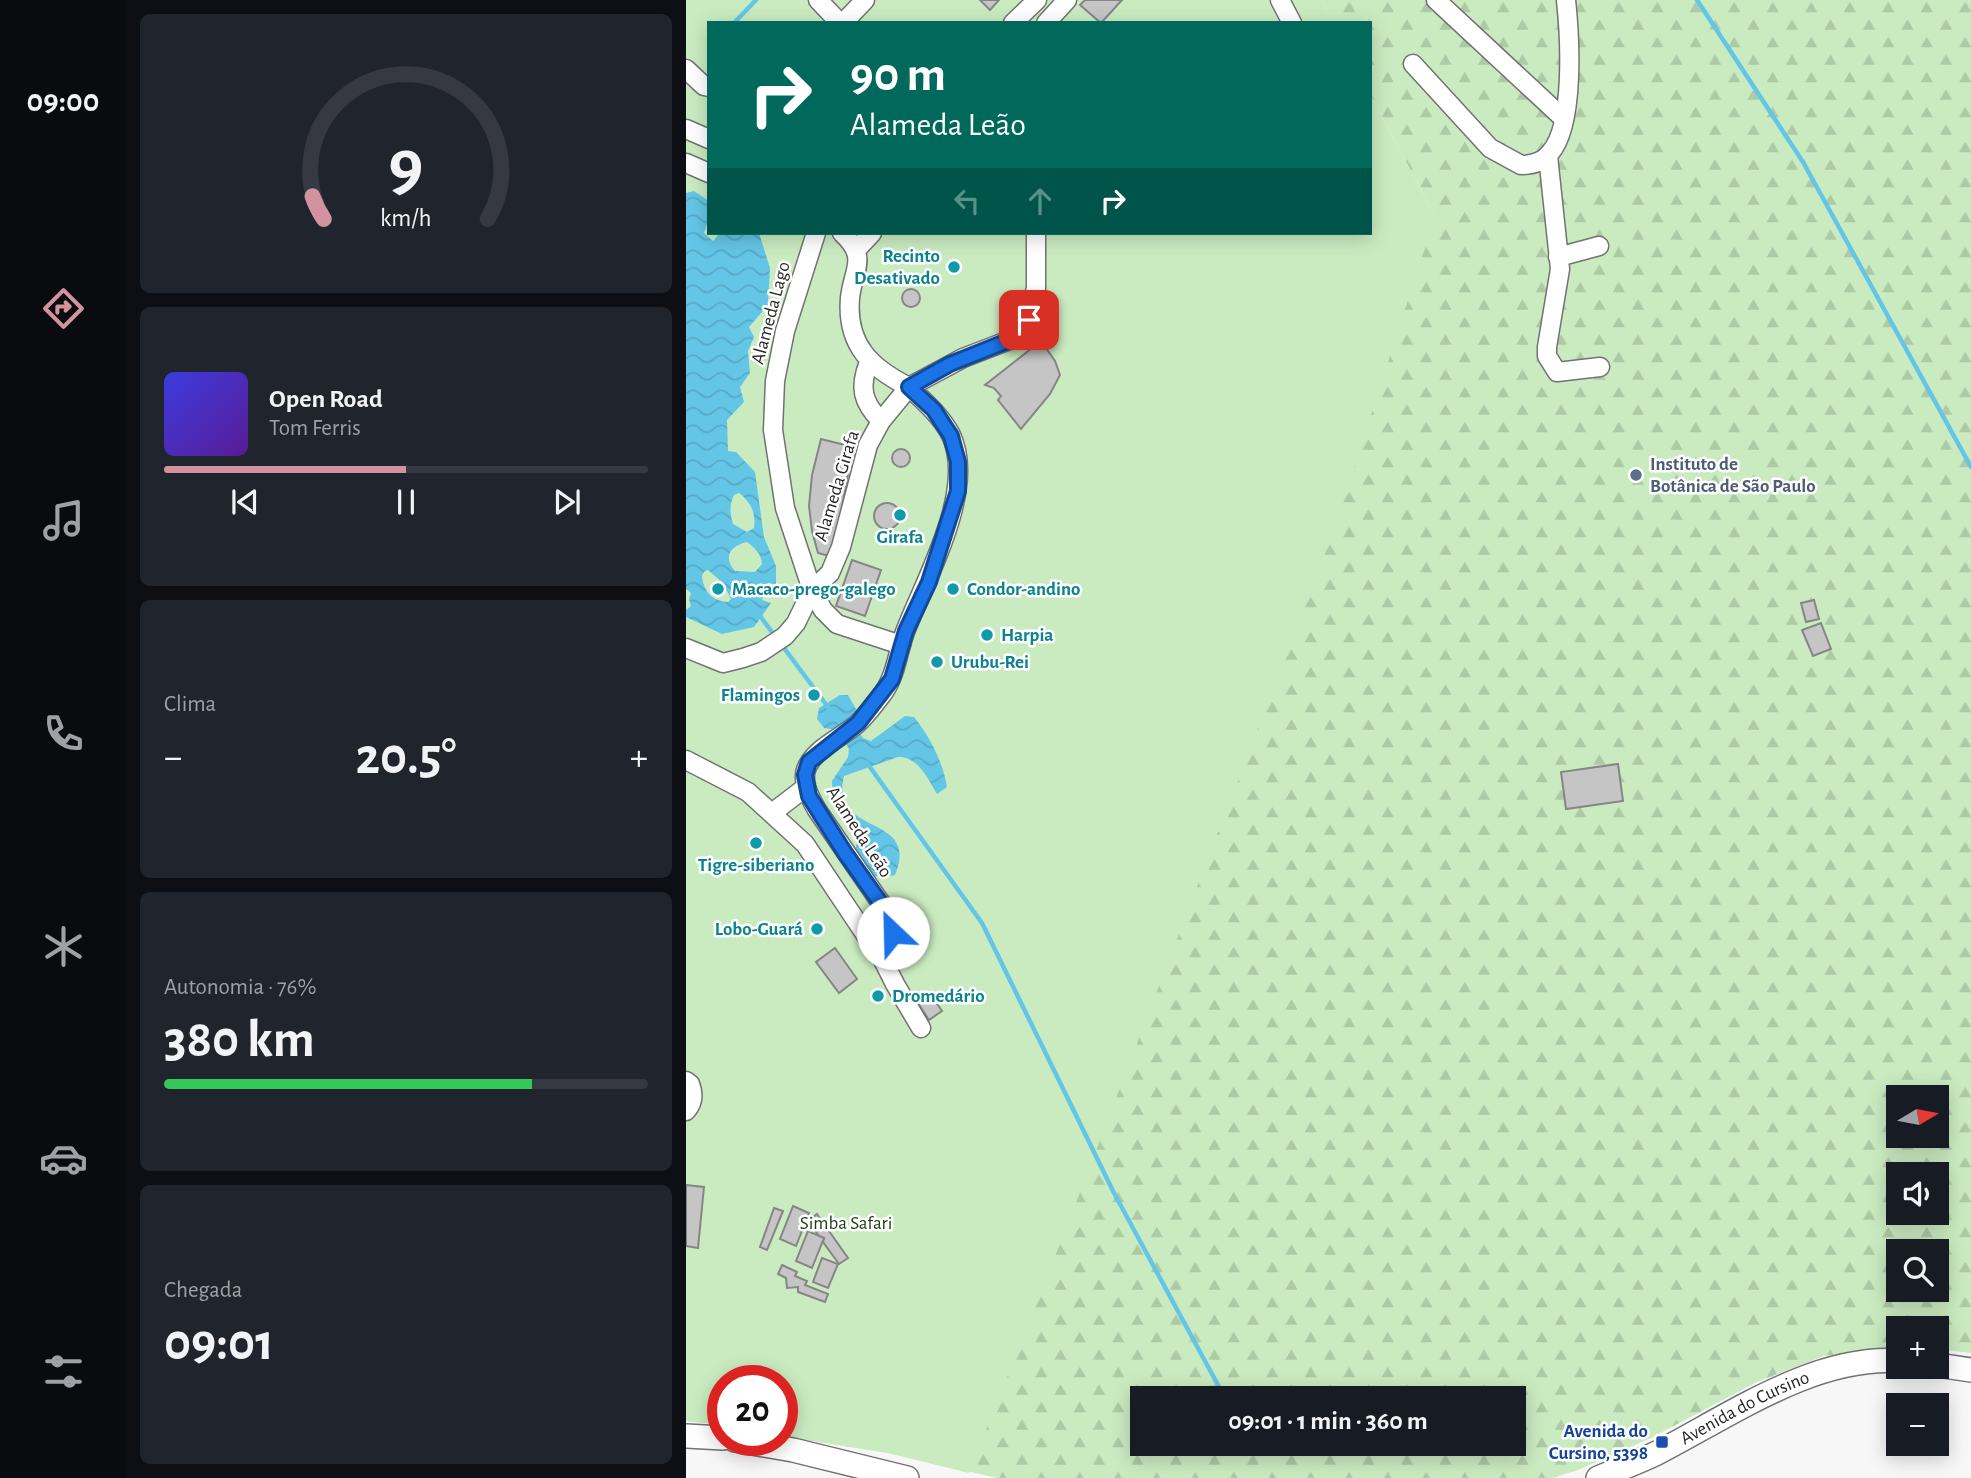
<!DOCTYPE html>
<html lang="pt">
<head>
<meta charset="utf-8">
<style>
	:root { --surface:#171b24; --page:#20242c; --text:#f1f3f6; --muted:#9ea1a6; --line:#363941; --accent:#d392a0 }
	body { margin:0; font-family:"Alegreya Sans",sans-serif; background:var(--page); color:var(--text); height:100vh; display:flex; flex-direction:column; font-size:26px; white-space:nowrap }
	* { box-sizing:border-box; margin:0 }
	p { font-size:23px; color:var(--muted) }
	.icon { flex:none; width:38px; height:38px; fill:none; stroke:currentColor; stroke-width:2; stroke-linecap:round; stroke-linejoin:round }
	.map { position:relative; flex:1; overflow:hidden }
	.sheet { display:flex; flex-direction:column; gap:14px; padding:14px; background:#0d0f14; width:560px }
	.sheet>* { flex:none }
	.top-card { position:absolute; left:21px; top:21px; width:665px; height:214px; border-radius:0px; box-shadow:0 4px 18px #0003; background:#00695c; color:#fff; overflow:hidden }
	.needle { width:46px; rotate:80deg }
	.controls { position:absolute; left:1200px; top:1085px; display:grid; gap:14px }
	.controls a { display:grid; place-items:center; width:63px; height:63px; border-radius:0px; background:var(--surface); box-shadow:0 4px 18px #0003; font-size:35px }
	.speed { position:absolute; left:21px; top:1365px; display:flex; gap:14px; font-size:35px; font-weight:700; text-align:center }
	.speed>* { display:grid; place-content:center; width:91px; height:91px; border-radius:50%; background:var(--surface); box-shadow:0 4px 18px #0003; line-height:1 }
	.speed .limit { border:10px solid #d22; background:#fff; color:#111 }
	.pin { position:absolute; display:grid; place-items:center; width:60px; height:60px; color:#fff; margin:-30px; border-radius:14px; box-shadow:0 4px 10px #0006 }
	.me { position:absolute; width:77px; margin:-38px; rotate:336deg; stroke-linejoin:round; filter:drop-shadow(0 0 5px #0008) }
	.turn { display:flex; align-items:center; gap:24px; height:147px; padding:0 28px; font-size:32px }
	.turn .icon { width:91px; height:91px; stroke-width:2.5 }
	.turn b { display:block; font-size:49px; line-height:60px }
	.lanes { display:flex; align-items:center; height:66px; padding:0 28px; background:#0003; justify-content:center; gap:35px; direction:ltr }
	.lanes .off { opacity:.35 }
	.big { font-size:52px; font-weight:700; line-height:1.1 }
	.sheet .widget { flex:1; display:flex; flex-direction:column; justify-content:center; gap:10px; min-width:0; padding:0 24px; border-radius:10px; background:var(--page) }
	.sheet .dial { align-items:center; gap:0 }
	.dial svg { height:182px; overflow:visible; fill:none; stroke:var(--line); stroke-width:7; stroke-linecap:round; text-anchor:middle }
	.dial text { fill:var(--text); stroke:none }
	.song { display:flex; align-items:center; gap:21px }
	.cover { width:84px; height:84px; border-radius:10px; background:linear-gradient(135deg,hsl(240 70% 55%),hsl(270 70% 35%)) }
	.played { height:7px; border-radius:4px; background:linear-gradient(90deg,var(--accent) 50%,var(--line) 50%) }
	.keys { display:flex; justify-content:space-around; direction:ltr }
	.heat { display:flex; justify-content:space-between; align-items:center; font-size:38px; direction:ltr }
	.charge { height:10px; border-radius:5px; background:linear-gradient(90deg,#34c759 76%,var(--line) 0) }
	.trip { position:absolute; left:444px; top:1386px; width:396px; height:70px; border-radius:0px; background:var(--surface); box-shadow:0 4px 18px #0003; font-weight:700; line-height:70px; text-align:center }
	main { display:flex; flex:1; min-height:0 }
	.menu { display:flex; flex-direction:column; width:126px; justify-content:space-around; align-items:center; background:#090b0e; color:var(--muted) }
	.menu .icon { width:49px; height:49px }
	.menu .on { color:var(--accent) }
	.menu b { font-size:32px; color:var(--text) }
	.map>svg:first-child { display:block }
	.forest { fill:url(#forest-firs); fill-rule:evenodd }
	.park { fill:#caebc0 }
	.water { fill:url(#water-waves); fill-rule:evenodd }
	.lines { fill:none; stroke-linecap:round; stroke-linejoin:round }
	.stream { stroke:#64c6e7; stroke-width:4.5 }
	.building { fill:#c6c5c5; stroke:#878586; stroke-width:2 }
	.minor-casing { stroke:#727273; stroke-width:21 }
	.major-casing { stroke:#727273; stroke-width:26 }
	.minor { stroke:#fff; stroke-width:18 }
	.major { stroke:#fff; stroke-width:23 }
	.route-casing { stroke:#114b97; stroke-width:18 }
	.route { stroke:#1a73e8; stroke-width:12 }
	.culture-dot { fill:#0f9aa8; stroke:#fff; stroke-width:2.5 }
	.service-dot { fill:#5c6f8a; stroke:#fff; stroke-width:2.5 }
	.transit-dot { fill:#1a4fb4; stroke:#fff; stroke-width:2.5 }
	.labels { text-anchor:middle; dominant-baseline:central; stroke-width:5; stroke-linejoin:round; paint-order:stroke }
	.culture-label { font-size:19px; font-weight:bold; fill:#0d838f; stroke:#fff; text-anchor:start }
	.street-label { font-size:19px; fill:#252526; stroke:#fff }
	.service-label { font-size:19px; font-weight:bold; fill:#4e5e75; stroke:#fff; text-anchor:start }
	.park-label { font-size:19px; fill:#1a3a0e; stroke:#fff }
	.transit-label { font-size:19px; font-weight:bold; fill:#164399; stroke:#fff; text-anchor:end }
</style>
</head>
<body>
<main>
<nav class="menu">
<b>09:00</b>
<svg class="icon on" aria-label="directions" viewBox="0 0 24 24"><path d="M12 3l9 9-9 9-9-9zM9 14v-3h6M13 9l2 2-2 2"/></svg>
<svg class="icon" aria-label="music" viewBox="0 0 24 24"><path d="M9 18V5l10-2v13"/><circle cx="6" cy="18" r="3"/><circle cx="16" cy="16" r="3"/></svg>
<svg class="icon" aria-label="phone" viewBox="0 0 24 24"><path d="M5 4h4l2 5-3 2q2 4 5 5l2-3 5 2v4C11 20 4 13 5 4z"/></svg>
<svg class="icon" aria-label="climate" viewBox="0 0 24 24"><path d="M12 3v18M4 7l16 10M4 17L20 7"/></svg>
<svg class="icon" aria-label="car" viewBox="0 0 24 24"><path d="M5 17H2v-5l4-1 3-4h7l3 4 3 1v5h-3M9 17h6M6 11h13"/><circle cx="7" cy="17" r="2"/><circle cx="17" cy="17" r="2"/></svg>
<svg class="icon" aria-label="filters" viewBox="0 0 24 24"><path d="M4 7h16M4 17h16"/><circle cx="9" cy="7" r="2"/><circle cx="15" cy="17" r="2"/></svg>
</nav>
<section class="sheet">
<div class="widget dial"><svg viewBox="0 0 100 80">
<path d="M14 69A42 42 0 1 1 86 69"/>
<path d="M14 69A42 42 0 0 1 9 59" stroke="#d392a0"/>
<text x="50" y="56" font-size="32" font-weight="700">9</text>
<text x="50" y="72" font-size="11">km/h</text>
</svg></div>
<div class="widget">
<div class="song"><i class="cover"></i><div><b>Open Road</b><p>Tom Ferris</p></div></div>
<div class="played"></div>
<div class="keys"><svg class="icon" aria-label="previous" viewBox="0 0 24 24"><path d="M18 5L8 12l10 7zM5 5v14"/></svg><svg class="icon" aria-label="pause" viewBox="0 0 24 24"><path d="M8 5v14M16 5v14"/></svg><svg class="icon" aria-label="next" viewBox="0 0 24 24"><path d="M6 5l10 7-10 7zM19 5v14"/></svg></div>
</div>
<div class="widget"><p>Clima</p>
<div class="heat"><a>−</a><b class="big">20.5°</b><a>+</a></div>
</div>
<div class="widget"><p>Autonomia · 76%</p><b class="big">380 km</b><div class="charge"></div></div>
<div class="widget"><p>Chegada</p><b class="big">09:01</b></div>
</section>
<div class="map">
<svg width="1285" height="1478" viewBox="0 0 1285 1478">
	<defs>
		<pattern id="forest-firs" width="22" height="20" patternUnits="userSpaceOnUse" patternTransform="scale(1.75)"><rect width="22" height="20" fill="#caebc0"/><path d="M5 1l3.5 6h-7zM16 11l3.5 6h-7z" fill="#adc9a5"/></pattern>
		<pattern id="water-waves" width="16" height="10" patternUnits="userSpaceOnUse" patternTransform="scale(1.75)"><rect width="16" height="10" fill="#64c6e7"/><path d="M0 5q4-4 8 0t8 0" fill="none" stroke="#57aac6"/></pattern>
	</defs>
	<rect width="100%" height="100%" fill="#f7f7f8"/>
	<path class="forest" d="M 635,0 L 1285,0 L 1285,1353 L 1251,1349 L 1251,1328 L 1213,1328 L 1213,1347 L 1138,1356 L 1071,1382 L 965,1438 L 892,1470 L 867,1478 L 311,1478 L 202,1453 L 96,1436 L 96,1381 L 37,1381 L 37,1425 L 0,1421 L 0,868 L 749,216 L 684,94 L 684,23 L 647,23 ZM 1213,1097 L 1251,1097 L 1251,1136 L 1213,1136 ZM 1213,1174 L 1251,1174 L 1251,1213 L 1213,1213 ZM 1213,1251 L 1251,1251 L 1251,1290 L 1213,1290 ZM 457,1398 L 828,1398 L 828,1444 L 457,1444 Z"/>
	<polygon class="park" points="0,0 635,0 647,23 23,23 23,233 684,233 684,94 749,216 649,527 385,1216 283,1473 202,1453 96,1436 96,1381 37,1381 37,1425 0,1421"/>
	<g class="water">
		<path d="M 8,191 L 23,201 L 23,219 L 18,233 L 27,241 L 34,233 L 73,233 L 84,268 L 82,305 L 63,327 L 68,337 L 62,351 L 64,373 L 54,387 L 58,402 L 41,420 L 42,451 L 50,452 L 69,472 L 78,537 L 90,566 L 90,584 L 82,583 L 76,600 L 85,603 L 68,627 L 36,634 L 0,617 L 0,610 L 5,606 L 3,599 L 5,593 L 0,589 L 0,193 ZM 53,493 C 65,502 70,513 68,528 L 61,532 L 47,524 C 44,514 43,505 48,495 ZM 61,542 C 69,548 75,553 76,564 L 69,572 L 49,571 C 36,556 45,546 61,542 ZM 22,570 L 37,583 L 45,599 L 42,602 C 26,601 17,591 16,575 L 19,571 Z"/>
		<path d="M 154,695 L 162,695 L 171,711 L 166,721 L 177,738 L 185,741 L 219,716 L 228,717 C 244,737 257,762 261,787 L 251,794 C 242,779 232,756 212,757 L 158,776 C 143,838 235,812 209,875 L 200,877 L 187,876 L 170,852 L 171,834 L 163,820 L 147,803 L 146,781 L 162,757 L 163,749 L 151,730 L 138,728 L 131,719 L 133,708 Z"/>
	</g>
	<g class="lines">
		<g class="stream">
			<polyline points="1011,0 1117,162 1285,467"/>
			<polyline points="48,23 70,0"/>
			<polyline points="62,600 86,632"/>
			<polyline points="98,648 142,707"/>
			<polyline points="181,763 296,923 428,1193 539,1398"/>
			<polyline points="608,1444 621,1452"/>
		</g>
	</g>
	<g class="building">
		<polygon points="294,0 313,0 304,10"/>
		<polygon points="399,0 436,0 415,23 394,5"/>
		<circle cx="225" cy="298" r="9"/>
		<polygon points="355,341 369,361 374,375 364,394 335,429 312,400 315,396 308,388 299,385"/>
		<polygon points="135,439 167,447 147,557 132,553 126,531 123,506 126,475"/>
		<circle cx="215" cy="458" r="9"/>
		<circle cx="201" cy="516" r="13"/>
		<polygon points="166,560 195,570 179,616 150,606"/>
		<polygon points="1128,600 1133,619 1120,622 1115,603"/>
		<polygon points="1135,623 1145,649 1127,656 1116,630"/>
		<polygon points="932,764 937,801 880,809 875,772"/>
		<polygon points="149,948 171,979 153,993 130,962"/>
		<polygon points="243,992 256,1011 243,1020 230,1000"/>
		<polygon points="0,1185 18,1187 12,1248 0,1246"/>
		<polygon points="107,1206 123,1213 110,1246 94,1239"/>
		<polygon points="88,1208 97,1211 81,1250 74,1247"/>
		<polygon points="131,1214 162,1258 153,1264 137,1242 138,1238 133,1236 122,1221"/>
		<polygon points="122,1231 138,1238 126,1268 110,1261"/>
		<polygon points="136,1258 152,1264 142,1288 127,1282"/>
		<polygon points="96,1265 111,1272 109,1276 121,1281 119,1285 142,1294 139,1302 112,1292 112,1287 101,1288 100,1278 92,1274"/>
	</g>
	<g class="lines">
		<g class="minor-casing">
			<g id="minor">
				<polyline points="132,0 154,23"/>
				<polyline points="594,0 606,23"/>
				<polyline points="750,0 878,119"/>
				<polyline points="157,23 179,0"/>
				<polyline points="327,23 351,0"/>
				<polyline points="360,23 381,0"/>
				<path d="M 727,64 L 804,148 L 835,165 C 845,165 857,162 864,153 C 889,125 884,37 880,0"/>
				<polyline points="0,69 18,86 23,87"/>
				<polyline points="0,129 23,139"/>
				<polyline points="862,156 874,269 861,347 861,356 871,372 914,367"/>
				<polyline points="0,163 23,173"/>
				<polyline points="130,233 99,331 89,381 87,430 99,508 126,590 137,610 151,624 215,645"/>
				<path d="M 156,233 C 183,258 167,269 164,298 C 160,345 185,368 223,387 L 277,358 L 329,338 L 343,320 L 350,288 L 350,233"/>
				<polyline points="170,250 186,233"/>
				<polyline points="872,257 913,246"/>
				<path d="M 183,362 C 173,387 176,402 195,421"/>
				<path d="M 0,648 L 37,663 L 57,658 L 75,652 L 99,636 L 110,623 L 126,590 L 144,573 L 155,547 L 182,445 L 195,421 L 223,387 C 239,402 255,416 265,435 C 291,491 239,579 219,632 C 211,654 210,677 195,696 C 188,705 180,716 171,724 C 156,737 132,747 122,765 C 114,780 123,796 131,810 L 203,915 L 207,933 L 204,940 L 189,944 L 181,937 L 119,844 L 62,792 L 0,760"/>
				<polyline points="86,813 120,787"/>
				<polyline points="189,944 209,984 235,1028"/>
				<path d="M 0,1081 L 4,1084 C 8,1094 8,1102 0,1111"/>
			</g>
		</g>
		<g class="major-casing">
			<g id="major">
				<polyline points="1251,1365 1285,1370"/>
				<polyline points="0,1436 37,1438"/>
				<polyline points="49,1440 107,1450 221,1478"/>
				<path id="s1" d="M 912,1478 C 932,1470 952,1462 971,1453 C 1043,1416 1129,1355 1213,1361"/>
			</g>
		</g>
		<use href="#minor" class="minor"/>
		<use href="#major" class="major"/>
	</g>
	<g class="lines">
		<g class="route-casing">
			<polyline id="route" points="207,933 203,915 159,853 123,796 119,775 123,762 172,723 206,679 220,631 243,582 272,491 272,462 265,436 248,410 223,387 264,364 329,338 343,320"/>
		</g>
		<use href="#route" class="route"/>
	</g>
	<g class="culture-dot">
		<circle cx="268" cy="267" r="7"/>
		<circle cx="214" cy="515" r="7"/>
		<circle cx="32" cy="589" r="7"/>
		<circle cx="267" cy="589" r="7"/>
		<circle cx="301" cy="635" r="7"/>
		<circle cx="251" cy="662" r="7"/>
		<circle cx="128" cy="695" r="7"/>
		<circle cx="70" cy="843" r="7"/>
		<circle cx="131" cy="929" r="7"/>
		<circle cx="192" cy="996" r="7"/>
	</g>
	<circle class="service-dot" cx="950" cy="475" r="7"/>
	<rect class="transit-dot" x="969" y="1435" width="14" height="14" rx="3.5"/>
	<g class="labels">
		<g class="culture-label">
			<text x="254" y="256" text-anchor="end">Recinto<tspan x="254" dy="22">Desativado</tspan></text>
			<text x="214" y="537" text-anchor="middle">Girafa</text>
			<text x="46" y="589">Macaco-prego-galego</text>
			<text x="281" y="589">Condor-andino</text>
			<text x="315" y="635">Harpia</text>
			<text x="265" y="662">Urubu-Rei</text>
			<text x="114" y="695" text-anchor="end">Flamingos</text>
			<text x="70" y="865" text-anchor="middle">Tigre-siberiano</text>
			<text x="117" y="929" text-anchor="end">Lobo-Guará</text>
			<text x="206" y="996">Dromedário</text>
		</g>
		<g class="street-label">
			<text transform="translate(85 313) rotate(-75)">Alameda Lago</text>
			<text transform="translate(151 486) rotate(-73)">Alameda Girafa</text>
			<text transform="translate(173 832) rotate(57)">Alameda Leão</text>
			<text stroke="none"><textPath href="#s1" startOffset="163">Avenida do Cursino</textPath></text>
		</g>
		<g class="service-label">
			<text x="964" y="464">Instituto de<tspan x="964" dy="22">Botânica de São Paulo</tspan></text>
		</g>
		<g class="park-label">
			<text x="160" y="1223">Simba Safari</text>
		</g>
		<g class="transit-label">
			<text x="962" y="1431">Avenida do<tspan x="962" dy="22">Cursino, 5398</tspan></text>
		</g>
	</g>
</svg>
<div class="controls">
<a><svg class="needle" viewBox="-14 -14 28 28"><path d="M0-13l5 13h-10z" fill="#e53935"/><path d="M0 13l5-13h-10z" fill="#9ea1a6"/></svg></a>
<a><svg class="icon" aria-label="sound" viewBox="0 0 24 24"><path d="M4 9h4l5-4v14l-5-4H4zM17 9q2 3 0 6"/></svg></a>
<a><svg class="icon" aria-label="search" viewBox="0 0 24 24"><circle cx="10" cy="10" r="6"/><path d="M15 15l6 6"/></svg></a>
<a>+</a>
<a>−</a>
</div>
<div class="speed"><div class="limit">20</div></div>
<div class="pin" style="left:343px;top:320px;background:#d93025"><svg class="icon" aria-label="arrive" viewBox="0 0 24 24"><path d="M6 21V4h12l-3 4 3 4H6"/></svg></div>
<svg class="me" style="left:207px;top:933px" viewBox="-20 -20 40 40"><circle r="19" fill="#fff"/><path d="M0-13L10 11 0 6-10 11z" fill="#1a73e8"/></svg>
<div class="trip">09:01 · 1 min · 360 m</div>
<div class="top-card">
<div class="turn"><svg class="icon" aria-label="right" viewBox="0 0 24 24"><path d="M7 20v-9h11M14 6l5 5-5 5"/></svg><div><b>90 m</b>Alameda Leão</div></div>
<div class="lanes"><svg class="icon off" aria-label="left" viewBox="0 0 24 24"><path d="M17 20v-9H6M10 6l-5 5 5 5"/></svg><svg class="icon off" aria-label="ahead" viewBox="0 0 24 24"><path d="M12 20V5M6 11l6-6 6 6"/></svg><svg class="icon" aria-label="right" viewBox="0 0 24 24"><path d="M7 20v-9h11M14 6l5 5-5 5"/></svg></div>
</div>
</div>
</main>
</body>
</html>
